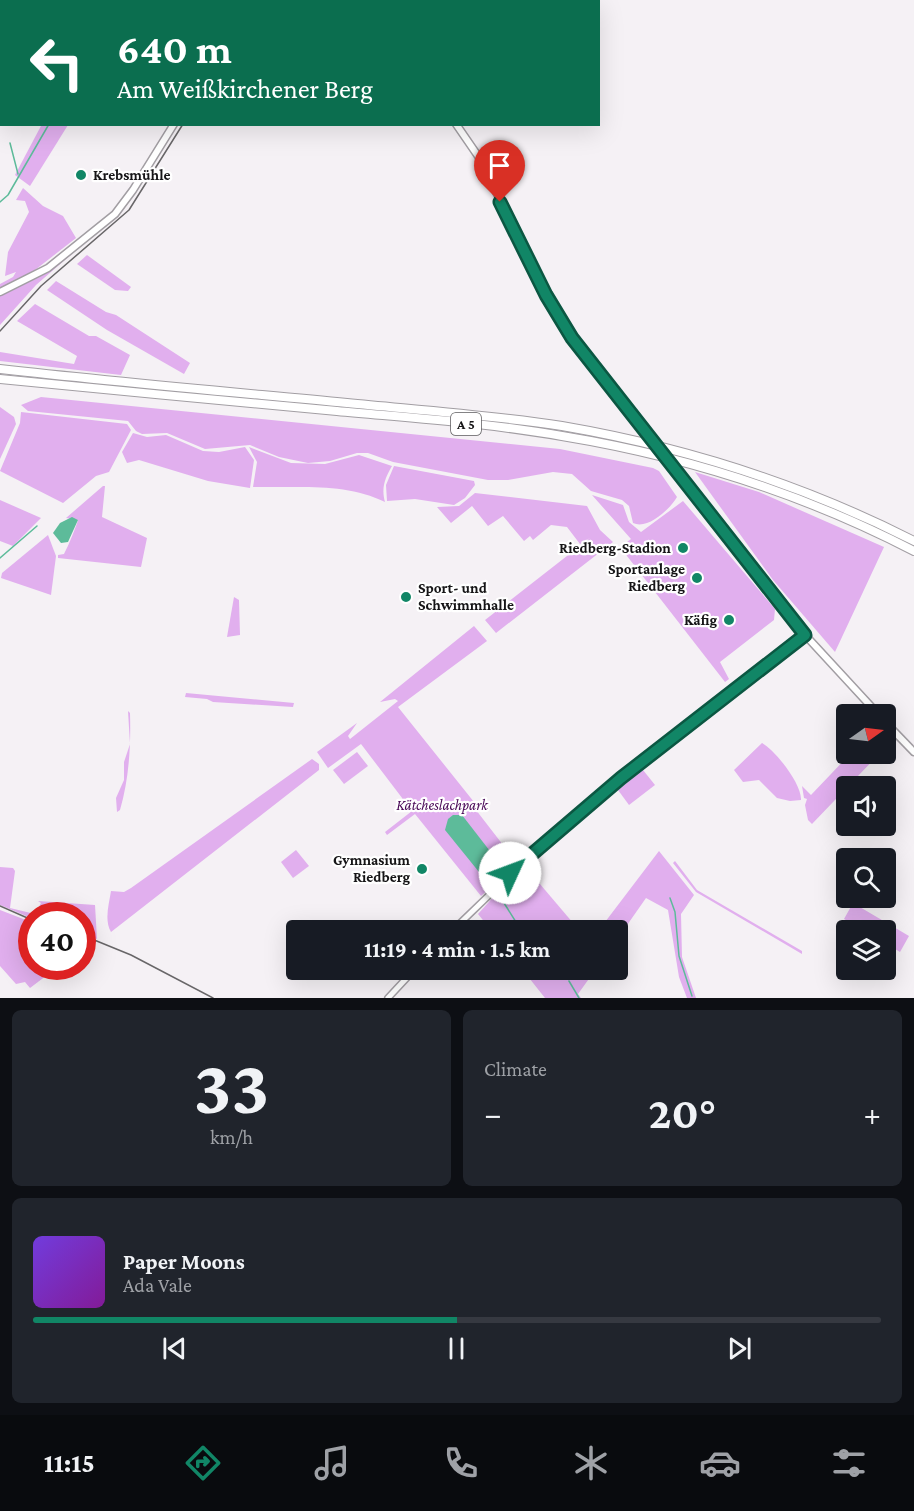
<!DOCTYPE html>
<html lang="en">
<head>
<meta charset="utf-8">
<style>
	:root { --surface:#171b24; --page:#20242c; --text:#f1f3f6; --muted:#9ea1a6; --line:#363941; --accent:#118666 }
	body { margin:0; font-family:"Crimson Pro",serif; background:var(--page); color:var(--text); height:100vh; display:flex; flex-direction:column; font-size:22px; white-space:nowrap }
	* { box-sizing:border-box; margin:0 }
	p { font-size:20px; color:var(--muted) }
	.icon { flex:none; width:33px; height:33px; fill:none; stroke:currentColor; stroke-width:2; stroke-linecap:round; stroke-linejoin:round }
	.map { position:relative; height:998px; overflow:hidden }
	.sheet { display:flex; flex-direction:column; gap:12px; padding:12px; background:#0d0f14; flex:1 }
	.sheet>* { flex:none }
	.hud { position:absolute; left:0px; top:0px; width:600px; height:126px; box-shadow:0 6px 24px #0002; background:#0b6e4f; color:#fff; overflow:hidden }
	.needle { width:39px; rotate:76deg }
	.tools { position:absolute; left:836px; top:704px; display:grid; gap:12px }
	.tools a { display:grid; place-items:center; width:60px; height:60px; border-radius:6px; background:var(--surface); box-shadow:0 6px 24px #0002; font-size:30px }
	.speed { position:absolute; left:18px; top:902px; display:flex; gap:12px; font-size:30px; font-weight:700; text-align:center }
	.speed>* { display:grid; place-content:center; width:78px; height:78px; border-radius:50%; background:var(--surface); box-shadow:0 6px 24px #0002; line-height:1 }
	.speed .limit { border:9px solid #d22; background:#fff; color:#111 }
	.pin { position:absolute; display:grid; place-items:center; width:51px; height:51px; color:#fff; margin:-62px -26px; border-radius:50% 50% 50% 0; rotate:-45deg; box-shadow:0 0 6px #0007 }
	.pin .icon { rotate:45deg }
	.me { position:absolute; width:66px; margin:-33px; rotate:47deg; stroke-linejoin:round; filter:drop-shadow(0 0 4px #0008) }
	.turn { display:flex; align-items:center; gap:21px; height:126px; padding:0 18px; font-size:27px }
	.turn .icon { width:78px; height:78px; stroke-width:2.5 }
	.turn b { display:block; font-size:42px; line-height:51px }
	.big { font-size:45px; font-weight:700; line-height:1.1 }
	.sheet .tile { flex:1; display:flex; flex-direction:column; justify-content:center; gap:9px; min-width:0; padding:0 21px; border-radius:9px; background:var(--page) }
	.sheet .dial { align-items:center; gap:0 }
	.dial b { font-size:78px; line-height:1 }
	.song { display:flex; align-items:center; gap:18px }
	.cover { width:72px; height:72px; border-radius:9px; background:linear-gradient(135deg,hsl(260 70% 55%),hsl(290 70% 35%)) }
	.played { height:6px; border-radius:3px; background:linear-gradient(90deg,var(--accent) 50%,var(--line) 50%) }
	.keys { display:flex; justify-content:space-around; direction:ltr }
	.heat { display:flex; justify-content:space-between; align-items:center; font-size:33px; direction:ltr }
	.sheet .tiles { flex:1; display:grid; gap:12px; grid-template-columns:1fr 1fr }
	.tile:last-child { grid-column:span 2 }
	.trip { position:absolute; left:286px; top:920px; width:342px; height:60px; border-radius:6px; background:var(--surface); box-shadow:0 6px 24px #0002; font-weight:700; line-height:60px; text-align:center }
	.dock { display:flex; height:96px; justify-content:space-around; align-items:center; background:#090b0e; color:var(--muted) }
	.dock .icon { width:42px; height:42px }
	.dock .current { color:var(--accent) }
	.dock b { font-size:27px; color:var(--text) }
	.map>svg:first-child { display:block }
	.green { fill:#e1afee }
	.water { fill:#5dbb9a }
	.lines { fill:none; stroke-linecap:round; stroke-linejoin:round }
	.stream { stroke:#5dbb9a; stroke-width:1.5 }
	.minor-casing { stroke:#a29ea3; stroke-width:8 }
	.major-casing { stroke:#a29ea3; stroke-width:9 }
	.highway-casing { stroke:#a29ea3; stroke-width:10 }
	.minor { stroke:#fff; stroke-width:5 }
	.major { stroke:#fff; stroke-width:6 }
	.highway { stroke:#fff; stroke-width:8 }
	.tram { stroke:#686668; stroke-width:1.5 }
	.major-bridge-casing { stroke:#a29ea3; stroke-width:9; stroke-linecap:butt }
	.major-bridge { stroke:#fff; stroke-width:6 }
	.route-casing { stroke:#0b5742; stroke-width:15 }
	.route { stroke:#118666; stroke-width:10 }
	.poi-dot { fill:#118666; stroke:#fff; stroke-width:2 }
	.labels { text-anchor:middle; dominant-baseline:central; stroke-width:4.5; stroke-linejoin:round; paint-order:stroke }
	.shield { fill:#fff; stroke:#5c5b5d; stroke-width:1.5 }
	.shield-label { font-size:14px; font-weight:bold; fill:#161517 }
	.poi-label { font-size:15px; font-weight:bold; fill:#161517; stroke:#fff; text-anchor:end }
	.park-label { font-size:15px; font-style:italic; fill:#470655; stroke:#fff }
</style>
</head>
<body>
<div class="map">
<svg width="914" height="998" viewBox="0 0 914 998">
	<rect width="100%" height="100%" fill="#f5f1f5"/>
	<g class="green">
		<polygon points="42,124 68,125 30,186 15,175"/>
		<polygon points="23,188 43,206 63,216 76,238 26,277 0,289 0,284 13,277 16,272 5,276 8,252 29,212 25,201 16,200"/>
		<polygon points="89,239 36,285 0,325 0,295 51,270"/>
		<polygon points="87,255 131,287 128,291 115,290 77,264"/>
		<polygon points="56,281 106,312 116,315 190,363 184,374 107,330 47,290"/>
		<polygon points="35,304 89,336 96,336 130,355 121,375 0,361 0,352 74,364 77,356 17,321"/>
		<path d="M 41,397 L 560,449 L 653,468 L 659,471 L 677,497 C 670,509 648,530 633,523 L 629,506 L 622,500 L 591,491 L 572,474 L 553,472 L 508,480 L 488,480 L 393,462 L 368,453 L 357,453 L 330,461 L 308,463 L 279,457 L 250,445 L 205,449 L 167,433 L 142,434 L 136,431 L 128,421 L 28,411 L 21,405 Z"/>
		<polygon points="0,407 14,417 16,424 0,459"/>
		<polygon points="21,412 127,424 131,430 109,472 96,476 63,503 0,471 20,423"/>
		<polygon points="133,433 147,437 166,435 203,451 219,452 245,447 254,460 250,488 208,481 139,460 127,463 122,452"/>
		<path d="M 249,447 L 291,463 L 325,464 L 359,455 L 392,466 C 385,478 381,488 385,502 C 346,482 296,488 253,487 L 257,462 Z"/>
		<polygon points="394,466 474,481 475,485 465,498 454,505 415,499 387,501 386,485"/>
		<polygon points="695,472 759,492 884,547 835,652 773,580"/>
		<path d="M 103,486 L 105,486 L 102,517 L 147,538 L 141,567 L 58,558 L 58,555 L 64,554 C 68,547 76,527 78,520 L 66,518 Z"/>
		<polygon points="475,493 587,506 600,530 613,542 496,633 485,620 590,538 580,544 567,527 551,525 533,540 530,536 524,541 503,516 488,526 472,506 451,523 437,507 459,506"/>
		<polygon points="592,495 623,505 629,522 641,532 683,501 775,609 774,620 720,662 729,679 725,682 620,547 631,539"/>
		<polygon points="0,500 41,518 13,546 0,541"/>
		<polygon points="48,535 56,556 51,595 1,578 2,573"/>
		<polygon points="234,597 239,600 240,635 227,637"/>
		<polygon points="474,626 487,641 398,707 478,807 476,810 517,863 481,896 415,814 387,835 385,832 412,811 361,744 328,768 317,752 357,723 348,736 350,739 398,701 395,699 380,702"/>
		<polygon points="186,693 294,703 293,707 213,702 207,699 185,697"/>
		<path d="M 128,711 L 130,713 C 131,746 129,779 120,810 L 117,812 L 116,798 L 124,780 L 124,762 L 130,744 Z"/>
		<path d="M 762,743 C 775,750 802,784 801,800 L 790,801 L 777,798 L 759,780 L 743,782 L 734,770 Z"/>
		<polygon points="357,752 368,766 344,784 333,770"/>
		<polygon points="851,753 880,753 812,824 808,820 805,805 807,799 804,798 802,786 811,795"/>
		<path d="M 312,759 L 319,764 L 319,770 L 111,932 C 104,920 109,904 111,891 L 124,892 L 131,888 Z"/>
		<polygon points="643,770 655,785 629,805 618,790"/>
		<polygon points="296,850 309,866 293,878 281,862"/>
		<polygon points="659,851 694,895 681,914 682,957 696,998 687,998 679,977 668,910 646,898 618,938 618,930 599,930"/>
		<polygon points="675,861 697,890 802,951 802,954 696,892 673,863"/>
		<polygon points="523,864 579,930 491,930 478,914"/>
		<polygon points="0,867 13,868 15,871 10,908 35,914 41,903 38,901 95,905 97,939 83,934 82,915 32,915 31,918 0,905"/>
		<polygon points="853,903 909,936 900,952 885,943 885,930 863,930 844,919"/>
		<polygon points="0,910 31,922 32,966 59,966 30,988 25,982 16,984 0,966"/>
		<polygon points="522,969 596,969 578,994 581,998 545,998"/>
	</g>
	<g class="water">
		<polygon points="72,517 78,520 68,542 61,543 53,533 60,523"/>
		<polygon points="453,815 462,815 493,855 494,860 485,871 479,872 445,830 448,819"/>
	</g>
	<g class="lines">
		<g class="stream">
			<polyline points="118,0 118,2"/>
			<polyline points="10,143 18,174"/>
			<polyline points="0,202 8,195 49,124"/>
			<polyline points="0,558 37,526"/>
			<polyline points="485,871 491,881"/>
			<polyline points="499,895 521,930"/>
			<polyline points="670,898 675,912 679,956 692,996"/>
			<polyline points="559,969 563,972"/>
			<polyline points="569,981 579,998"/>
		</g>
		<g class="minor-casing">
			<g id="minor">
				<polyline points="453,930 538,848 621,778 805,635"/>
				<polyline points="388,998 415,969"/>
			</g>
		</g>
		<g class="major-casing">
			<g id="major">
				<polyline points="353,0 354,2"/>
				<polyline points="279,2 282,0"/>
				<polyline points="456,124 478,156 563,325 644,432"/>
				<polyline points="0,292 48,268 115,214 133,190 174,124"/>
				<polyline points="674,470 795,624 878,714"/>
				<polyline points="885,722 914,752"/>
			</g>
		</g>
		<g class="highway-casing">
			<g id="highway">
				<path d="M 0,369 C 115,382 231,392 347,403 C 418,410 491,415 562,426 C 684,447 804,485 914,541"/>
				<path d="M 0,379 C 112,390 225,401 337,411 C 412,418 488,423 562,436 C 684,456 804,494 914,551"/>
			</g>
		</g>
		<use href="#minor" class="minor"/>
		<use href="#major" class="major"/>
		<use href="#highway" class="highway"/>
		<g class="tram">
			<polyline points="299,2 302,0"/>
			<polyline points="0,331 41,286 129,210 183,124"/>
			<polyline points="0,906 32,920"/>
			<polyline points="82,935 131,955 213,998"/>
		</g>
		<g class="major-bridge-casing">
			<polyline id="major-bridge" points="644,432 674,470"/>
		</g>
		<use href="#major-bridge" class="major-bridge"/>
	</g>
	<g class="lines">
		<g class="route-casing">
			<polyline id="route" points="500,202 546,295 572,338 805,635 621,778 510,873"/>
		</g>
		<use href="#route" class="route"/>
	</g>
	<g class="poi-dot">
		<circle cx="81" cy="175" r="6"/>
		<circle cx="683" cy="548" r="6"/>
		<circle cx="697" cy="578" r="6"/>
		<circle cx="406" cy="597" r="6"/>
		<circle cx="729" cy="620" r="6"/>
		<circle cx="422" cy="869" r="6"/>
	</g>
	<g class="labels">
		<rect class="shield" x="451" y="413" width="30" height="22" rx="4.5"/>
		<g class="shield-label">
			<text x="466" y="424">A 5</text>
		</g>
		<g class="poi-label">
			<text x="93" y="175" text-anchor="start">Krebsmühle</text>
			<text x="671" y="548">Riedberg-Stadion</text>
			<text x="685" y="569">Sportanlage<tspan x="685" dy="17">Riedberg</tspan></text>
			<text x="418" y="588" text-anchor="start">Sport- und<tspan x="418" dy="17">Schwimmhalle</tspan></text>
			<text x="717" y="620">Käfig</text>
			<text x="410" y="860">Gymnasium<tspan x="410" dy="17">Riedberg</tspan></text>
		</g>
		<g class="park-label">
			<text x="442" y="805">Kätcheslachpark</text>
		</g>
	</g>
</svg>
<div class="tools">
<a><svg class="needle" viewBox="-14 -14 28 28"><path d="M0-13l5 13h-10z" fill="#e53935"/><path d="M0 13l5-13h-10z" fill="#9ea1a6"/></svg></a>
<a><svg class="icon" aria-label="sound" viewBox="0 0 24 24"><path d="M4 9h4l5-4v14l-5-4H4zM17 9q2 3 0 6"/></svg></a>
<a><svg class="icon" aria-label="search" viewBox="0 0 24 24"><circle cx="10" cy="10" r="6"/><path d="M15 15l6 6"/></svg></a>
<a><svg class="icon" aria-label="layers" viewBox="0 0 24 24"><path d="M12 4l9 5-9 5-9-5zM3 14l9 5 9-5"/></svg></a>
</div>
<div class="speed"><div class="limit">40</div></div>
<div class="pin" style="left:500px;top:202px;background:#d93025"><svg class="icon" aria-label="arrive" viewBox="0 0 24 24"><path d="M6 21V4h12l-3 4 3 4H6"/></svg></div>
<svg class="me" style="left:510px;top:873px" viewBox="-20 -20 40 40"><circle r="19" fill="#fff"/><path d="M0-13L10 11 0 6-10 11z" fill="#118666"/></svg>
<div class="trip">11:19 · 4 min · 1.5 km</div>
<div class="hud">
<div class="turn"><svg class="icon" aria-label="left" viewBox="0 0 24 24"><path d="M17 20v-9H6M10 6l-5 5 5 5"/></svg><div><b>640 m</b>Am Weißkirchener Berg</div></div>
</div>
</div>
<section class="sheet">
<div class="tiles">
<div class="tile dial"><b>33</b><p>km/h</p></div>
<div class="tile"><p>Climate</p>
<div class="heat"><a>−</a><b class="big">20°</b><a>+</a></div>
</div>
<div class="tile">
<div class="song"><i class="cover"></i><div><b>Paper Moons</b><p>Ada Vale</p></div></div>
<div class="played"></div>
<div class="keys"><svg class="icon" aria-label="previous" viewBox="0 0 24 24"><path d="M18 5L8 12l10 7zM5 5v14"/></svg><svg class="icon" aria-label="pause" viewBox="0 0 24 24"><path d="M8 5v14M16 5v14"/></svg><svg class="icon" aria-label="next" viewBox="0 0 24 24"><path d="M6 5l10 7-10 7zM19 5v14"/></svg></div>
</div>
</div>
</section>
<nav class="dock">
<b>11:15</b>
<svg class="icon current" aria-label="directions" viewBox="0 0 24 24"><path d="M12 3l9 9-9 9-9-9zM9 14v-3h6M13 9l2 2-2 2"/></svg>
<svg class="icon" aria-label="music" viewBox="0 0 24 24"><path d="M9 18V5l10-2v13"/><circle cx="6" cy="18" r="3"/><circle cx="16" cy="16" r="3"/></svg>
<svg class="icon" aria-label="phone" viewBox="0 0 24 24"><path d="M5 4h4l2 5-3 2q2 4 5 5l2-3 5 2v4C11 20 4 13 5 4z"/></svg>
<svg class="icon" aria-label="climate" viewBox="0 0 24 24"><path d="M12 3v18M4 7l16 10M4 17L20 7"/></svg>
<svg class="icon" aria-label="car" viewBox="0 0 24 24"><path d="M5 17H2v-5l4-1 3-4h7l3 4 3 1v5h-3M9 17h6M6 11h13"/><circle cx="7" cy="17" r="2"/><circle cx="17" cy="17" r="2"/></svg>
<svg class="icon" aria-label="filters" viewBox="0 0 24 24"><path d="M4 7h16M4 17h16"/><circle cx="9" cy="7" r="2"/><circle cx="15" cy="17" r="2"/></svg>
</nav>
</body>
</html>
